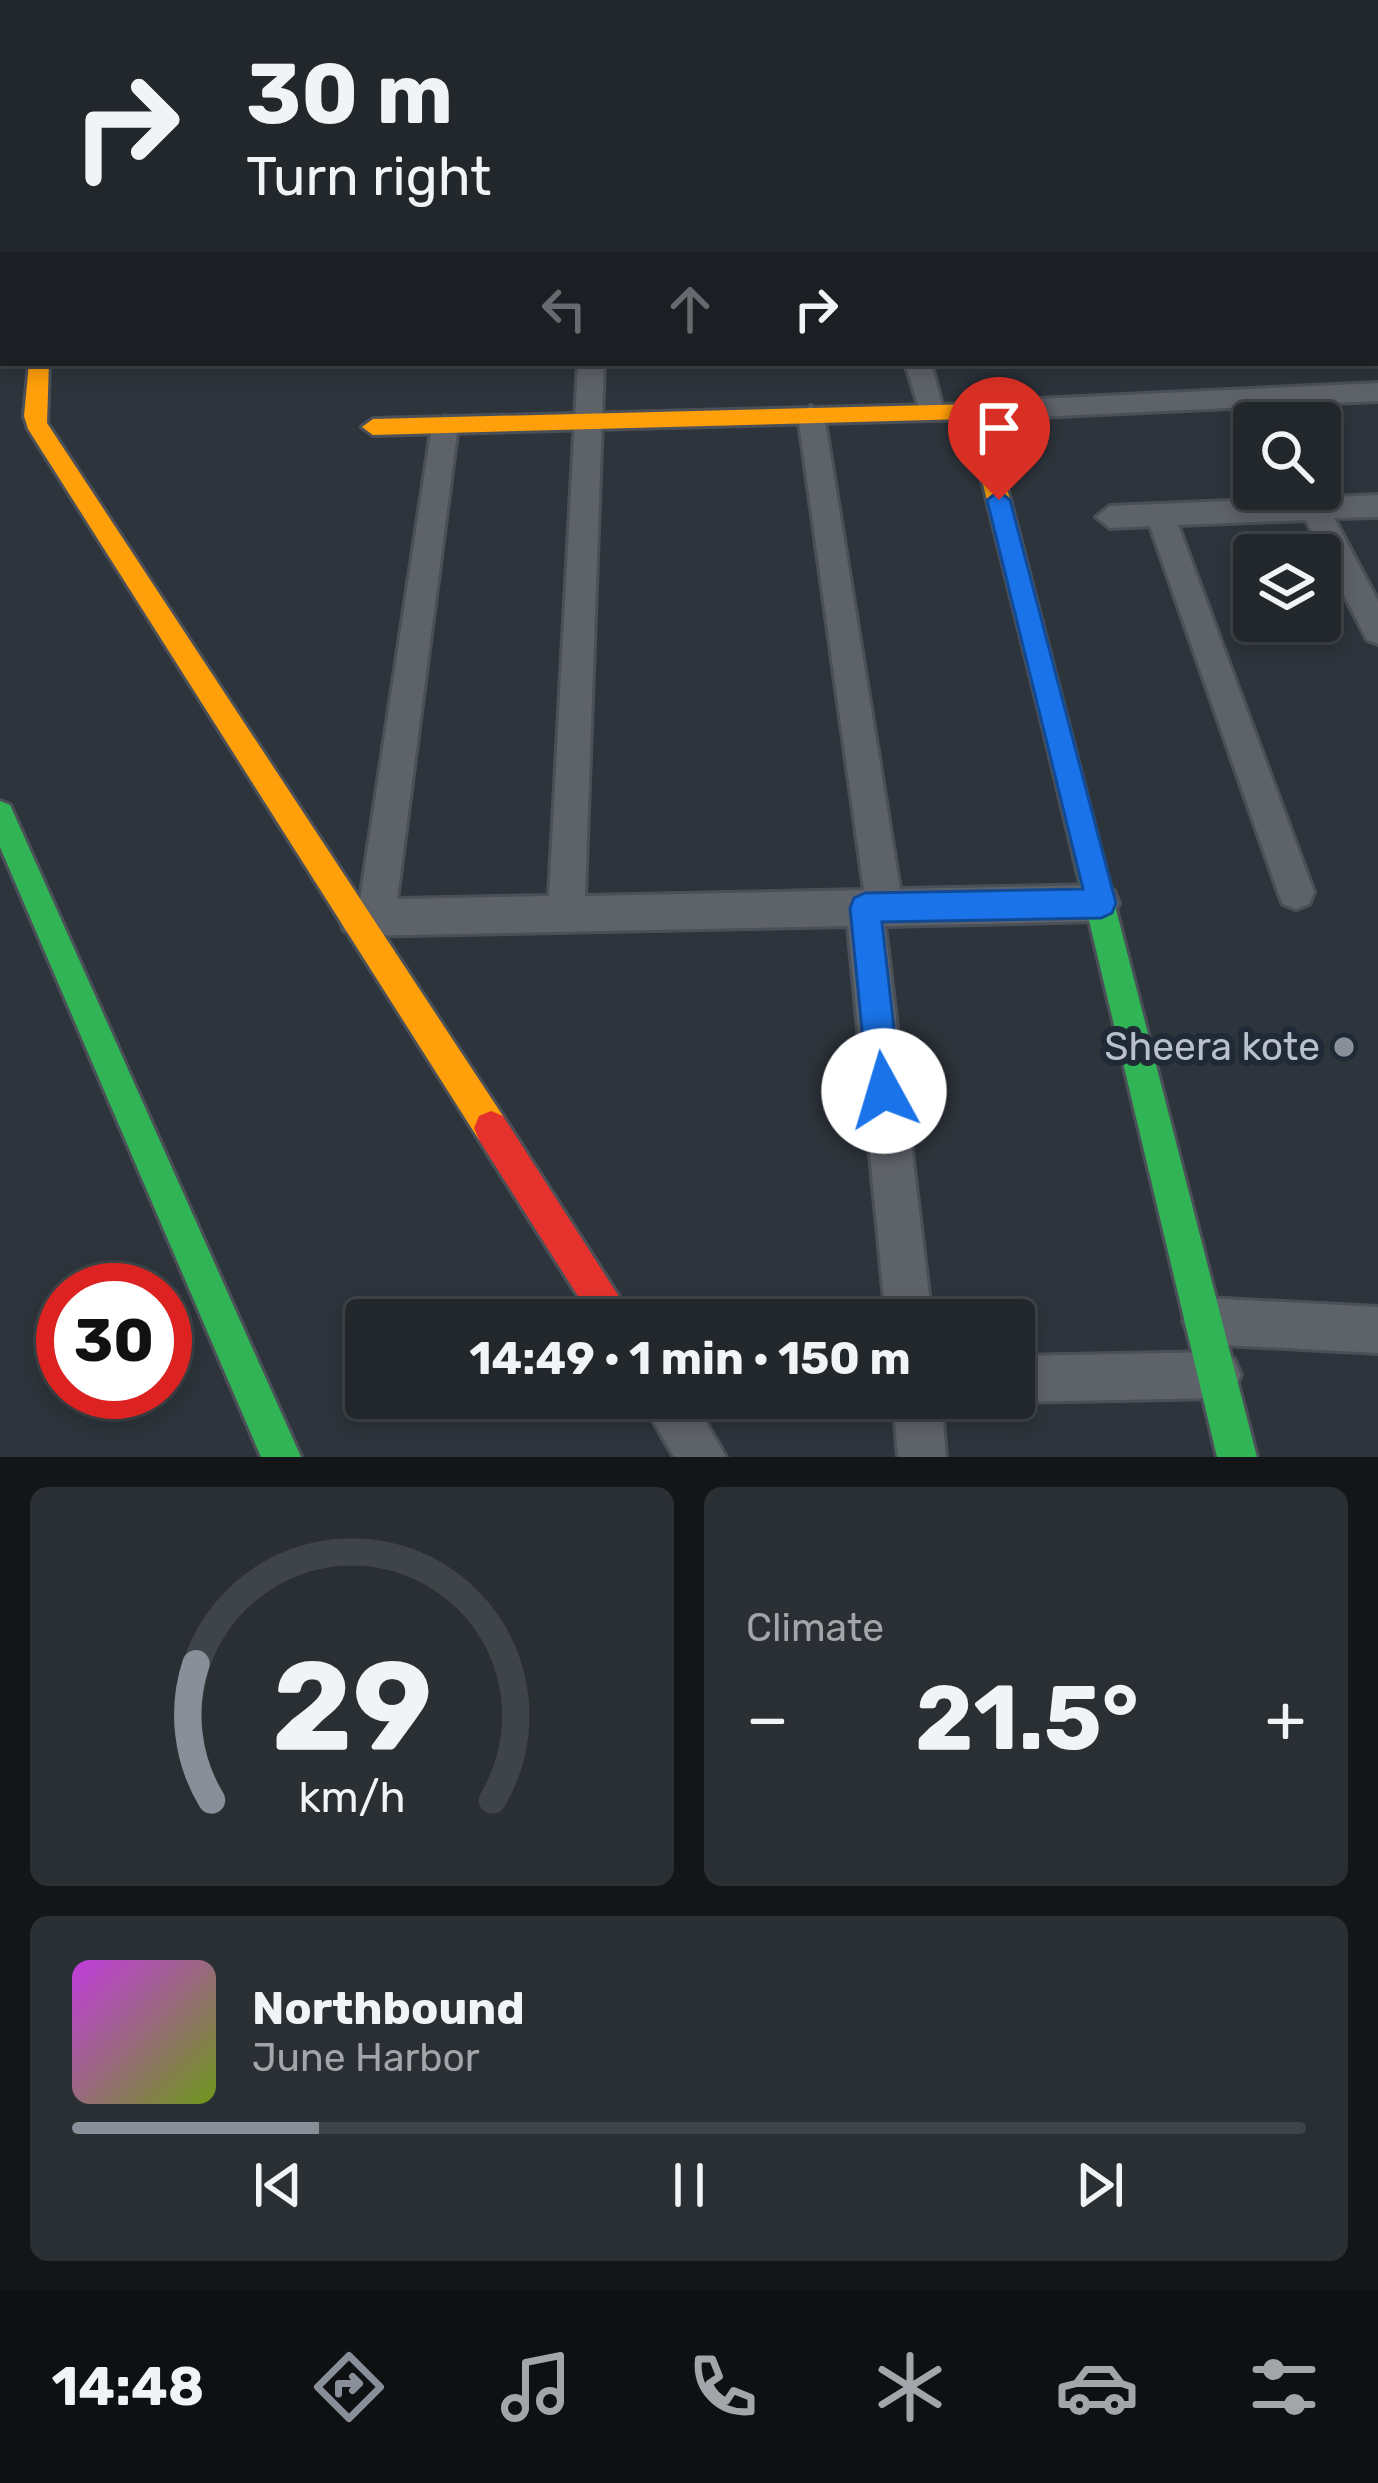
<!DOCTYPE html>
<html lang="en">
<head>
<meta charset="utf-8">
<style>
	:root { --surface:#22272c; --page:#2a2f34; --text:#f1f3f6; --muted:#a2a5a9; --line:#3f4448; --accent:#888f99 }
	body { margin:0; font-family:Rubik,sans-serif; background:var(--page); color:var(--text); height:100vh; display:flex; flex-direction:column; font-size:45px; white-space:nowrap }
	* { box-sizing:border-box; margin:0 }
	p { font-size:39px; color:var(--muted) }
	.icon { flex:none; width:66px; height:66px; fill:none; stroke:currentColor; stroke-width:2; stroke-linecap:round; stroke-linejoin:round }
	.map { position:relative; height:1457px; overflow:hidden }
	.side { display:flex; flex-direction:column; gap:30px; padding:30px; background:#131518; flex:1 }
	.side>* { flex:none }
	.hud { position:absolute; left:0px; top:0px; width:1380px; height:366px; box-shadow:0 6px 18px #0003,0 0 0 3px var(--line); background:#22272c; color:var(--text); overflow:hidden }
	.controls { position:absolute; left:1233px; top:402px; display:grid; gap:24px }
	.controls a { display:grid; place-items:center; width:108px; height:108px; border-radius:12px; background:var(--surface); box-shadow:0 6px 18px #0003,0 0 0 3px var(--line); font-size:60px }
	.speed { position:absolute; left:36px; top:1263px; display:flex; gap:24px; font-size:60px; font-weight:700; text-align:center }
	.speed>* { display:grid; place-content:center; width:156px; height:156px; border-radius:50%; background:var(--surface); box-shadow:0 6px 18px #0003,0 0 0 3px var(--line); line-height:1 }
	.speed .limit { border:18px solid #d22; background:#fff; color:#111 }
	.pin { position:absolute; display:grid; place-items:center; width:102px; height:102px; color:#fff; margin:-123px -51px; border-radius:50% 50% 50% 0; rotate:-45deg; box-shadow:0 0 12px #0007 }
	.pin .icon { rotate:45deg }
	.me { position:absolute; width:132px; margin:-66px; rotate:354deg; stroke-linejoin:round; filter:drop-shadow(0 0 9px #0008) }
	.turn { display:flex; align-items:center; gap:42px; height:252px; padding:0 48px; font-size:54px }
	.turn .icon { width:156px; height:156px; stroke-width:2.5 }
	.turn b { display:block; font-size:84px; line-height:102px }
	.lanes { display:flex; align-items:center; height:114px; padding:0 48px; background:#0003; justify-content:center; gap:60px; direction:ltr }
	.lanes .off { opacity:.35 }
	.big { font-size:90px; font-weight:700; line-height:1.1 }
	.side .tile { flex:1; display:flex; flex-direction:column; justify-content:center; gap:18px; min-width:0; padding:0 42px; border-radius:18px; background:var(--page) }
	.side .dial { align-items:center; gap:0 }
	.dial svg { height:312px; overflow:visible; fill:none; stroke:var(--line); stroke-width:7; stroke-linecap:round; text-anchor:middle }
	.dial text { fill:var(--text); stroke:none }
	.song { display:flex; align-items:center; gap:36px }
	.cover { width:144px; height:144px; border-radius:18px; background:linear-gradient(135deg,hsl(290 70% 55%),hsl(80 70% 35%)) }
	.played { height:12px; border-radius:6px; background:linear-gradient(90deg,var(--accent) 20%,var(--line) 20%) }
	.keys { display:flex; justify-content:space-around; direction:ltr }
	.heat { display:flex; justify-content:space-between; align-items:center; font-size:66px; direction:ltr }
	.side .tiles { flex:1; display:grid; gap:30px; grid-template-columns:1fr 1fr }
	.tile:last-child { grid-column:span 2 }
	.trip { position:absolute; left:345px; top:1299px; width:690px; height:120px; border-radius:12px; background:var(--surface); box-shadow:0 6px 18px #0003,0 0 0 3px var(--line); font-weight:700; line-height:120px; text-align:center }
	.tab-bar { display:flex; height:192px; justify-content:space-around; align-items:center; background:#0e1012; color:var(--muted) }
	.tab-bar .icon { width:84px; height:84px }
	.tab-bar .active { color:var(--accent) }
	.tab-bar b { font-size:54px; color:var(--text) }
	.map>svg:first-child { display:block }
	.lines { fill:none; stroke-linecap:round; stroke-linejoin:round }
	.street-casing { stroke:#4b5058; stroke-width:6 }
	.fast-casing { stroke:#4b5058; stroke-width:6 }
	.slow-casing { stroke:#4b5058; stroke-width:6 }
	.jam-casing { stroke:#4b5058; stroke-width:6 }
	.street { fill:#5e6269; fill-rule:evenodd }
	.fast { fill:#30b455; fill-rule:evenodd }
	.slow { fill:#ff9f0a; fill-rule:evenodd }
	.jam { fill:#e5322d; fill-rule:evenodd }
	.route { fill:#1a73e8; stroke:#114b97; stroke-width:3 }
	.poi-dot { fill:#888f99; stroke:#202a37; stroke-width:4.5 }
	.labels { text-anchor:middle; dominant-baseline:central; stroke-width:12; stroke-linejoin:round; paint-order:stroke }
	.near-poi-label { font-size:39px; fill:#b9c0cb; stroke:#202a37; text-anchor:end }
</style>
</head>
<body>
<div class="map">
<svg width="1378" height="1457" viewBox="0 0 1378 1457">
	<rect width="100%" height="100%" fill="#2d343b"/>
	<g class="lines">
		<g class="street-casing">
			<g id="street">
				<polygon points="0,0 11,0 0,9"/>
				<polygon points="207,0 225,0 206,3"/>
				<polygon points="419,0 438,0 417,3"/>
				<polygon points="481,0 500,0 479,3"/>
				<rect x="591" y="0" width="18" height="3"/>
				<polygon points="797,0 815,0 816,3 798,3"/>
				<polygon points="1234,0 1253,0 1255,3 1236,3"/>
				<polygon points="0,40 3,41 1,52 0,52"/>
				<rect x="1377" y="92" width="1" height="12"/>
				<rect x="1377" y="158" width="1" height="12"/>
				<rect x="1377" y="229" width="1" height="14"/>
				<polygon points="0,311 3,312 3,329 0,328"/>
				<rect x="1377" y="345" width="1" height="18"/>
				<polygon points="578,363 604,363 585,896 864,890 798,415 811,406 824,415 900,889 1101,885 1114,891 1119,903 1114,915 1101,921 885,926 932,1320 886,1320 848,926 357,936 344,931 339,918 344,905 360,900 432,425 445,416 458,425 397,899 549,896"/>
				<polygon points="905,363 931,363 944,412 940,418 922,418"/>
				<polygon points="1378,383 1378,401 976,420 963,411 976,402"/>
				<polygon points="1378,495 1378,517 1334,518 1378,601 1378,644 1367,640 1306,520 1178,525 1314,892 1309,904 1296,909 1283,904 1278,892 1150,526 1110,528 1096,517 1110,506"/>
				<polygon points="1206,1298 1378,1307 1378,1353 1206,1344 1190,1337 1183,1321 1190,1305"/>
				<polygon points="1218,1352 1234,1359 1241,1375 1234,1391 1218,1398 1014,1402 1003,1398 1014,1398 1014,1356"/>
				<polygon points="640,1398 692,1398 726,1457 674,1457"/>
				<polygon points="893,1398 941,1398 946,1457 898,1457"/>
			</g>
		</g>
		<g class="fast-casing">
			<g id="fast">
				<polygon points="1055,711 1065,715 1068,723 1257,1457 1217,1457 1042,723 1045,715"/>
				<polygon points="0,801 10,805 301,1457 261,1457 0,847"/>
			</g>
		</g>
		<g class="slow-casing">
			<g id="slow">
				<polygon points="29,363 49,363 47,423 503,1116 508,1128 503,1140 491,1145 479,1140 28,429 24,416"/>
				<polygon points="976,404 987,411 1068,723 1065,731 1055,735 1045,731 1042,723 967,419 373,435 362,427 373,419"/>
			</g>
		</g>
		<g class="jam-casing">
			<polygon id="jam" points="491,1111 503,1116 634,1320 593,1320 479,1140 474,1128 479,1116"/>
		</g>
		<use href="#street" class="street"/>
		<use href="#fast" class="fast"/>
		<use href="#slow" class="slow"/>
		<use href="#jam" class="jam"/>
	</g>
	<polygon class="route" points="999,491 1010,500 1116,903 1112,913 1101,918 882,922 901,1091 896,1103 884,1108 873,1103 868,1091 850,908 854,898 865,893 1083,889 987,500"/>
	<circle class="poi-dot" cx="1344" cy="1047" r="12"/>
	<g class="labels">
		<g class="near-poi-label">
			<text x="1320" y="1047">Sheera kote</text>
		</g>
	</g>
</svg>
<div class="controls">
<a><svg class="icon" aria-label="search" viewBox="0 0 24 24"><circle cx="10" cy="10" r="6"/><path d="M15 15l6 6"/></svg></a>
<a><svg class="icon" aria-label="layers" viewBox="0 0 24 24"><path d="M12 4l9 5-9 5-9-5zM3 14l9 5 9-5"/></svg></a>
</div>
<div class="speed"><div class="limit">30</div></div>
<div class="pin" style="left:999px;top:500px;background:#d93025"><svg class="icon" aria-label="arrive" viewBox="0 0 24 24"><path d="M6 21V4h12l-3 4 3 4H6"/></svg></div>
<svg class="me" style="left:884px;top:1091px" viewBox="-20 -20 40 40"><circle r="19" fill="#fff"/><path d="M0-13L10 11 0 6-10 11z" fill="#1a73e8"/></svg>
<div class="trip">14:49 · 1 min · 150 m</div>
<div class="hud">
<div class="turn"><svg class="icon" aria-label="right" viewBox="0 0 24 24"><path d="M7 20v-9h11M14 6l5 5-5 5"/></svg><div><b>30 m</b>Turn right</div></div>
<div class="lanes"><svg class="icon off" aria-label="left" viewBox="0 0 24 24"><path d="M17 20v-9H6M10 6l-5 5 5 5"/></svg><svg class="icon off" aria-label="ahead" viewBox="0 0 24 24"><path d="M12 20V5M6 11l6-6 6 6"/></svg><svg class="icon" aria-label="right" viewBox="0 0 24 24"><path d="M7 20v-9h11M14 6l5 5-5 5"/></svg></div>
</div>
</div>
<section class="side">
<div class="tiles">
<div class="tile dial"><svg viewBox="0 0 100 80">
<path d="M14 69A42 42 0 1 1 86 69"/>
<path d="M14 69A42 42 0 0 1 10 34" stroke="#888f99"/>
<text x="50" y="56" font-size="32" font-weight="700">29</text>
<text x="50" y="72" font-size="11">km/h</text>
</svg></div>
<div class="tile"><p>Climate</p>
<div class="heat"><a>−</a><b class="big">21.5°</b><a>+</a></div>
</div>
<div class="tile">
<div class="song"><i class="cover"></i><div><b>Northbound</b><p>June Harbor</p></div></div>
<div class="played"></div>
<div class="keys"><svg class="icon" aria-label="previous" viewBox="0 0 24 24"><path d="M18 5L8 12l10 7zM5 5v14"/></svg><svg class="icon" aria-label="pause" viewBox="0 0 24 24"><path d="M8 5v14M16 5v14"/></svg><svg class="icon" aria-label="next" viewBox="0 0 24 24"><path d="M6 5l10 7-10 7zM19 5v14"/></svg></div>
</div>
</div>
</section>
<nav class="tab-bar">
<b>14:48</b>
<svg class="icon active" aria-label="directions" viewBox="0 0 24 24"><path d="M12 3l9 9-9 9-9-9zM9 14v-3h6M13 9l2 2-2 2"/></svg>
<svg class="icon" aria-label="music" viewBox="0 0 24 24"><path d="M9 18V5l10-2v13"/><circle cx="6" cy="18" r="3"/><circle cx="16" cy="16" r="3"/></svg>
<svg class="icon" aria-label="phone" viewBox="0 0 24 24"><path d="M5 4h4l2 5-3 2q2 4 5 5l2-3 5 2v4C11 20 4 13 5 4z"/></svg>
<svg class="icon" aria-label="climate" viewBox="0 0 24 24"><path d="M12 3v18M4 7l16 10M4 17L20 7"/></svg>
<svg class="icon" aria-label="car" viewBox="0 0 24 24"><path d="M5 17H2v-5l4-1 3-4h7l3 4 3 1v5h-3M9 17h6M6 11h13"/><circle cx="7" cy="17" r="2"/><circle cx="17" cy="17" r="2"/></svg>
<svg class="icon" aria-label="filters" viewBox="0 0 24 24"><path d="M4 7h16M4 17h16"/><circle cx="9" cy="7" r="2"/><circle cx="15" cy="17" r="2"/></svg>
</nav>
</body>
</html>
